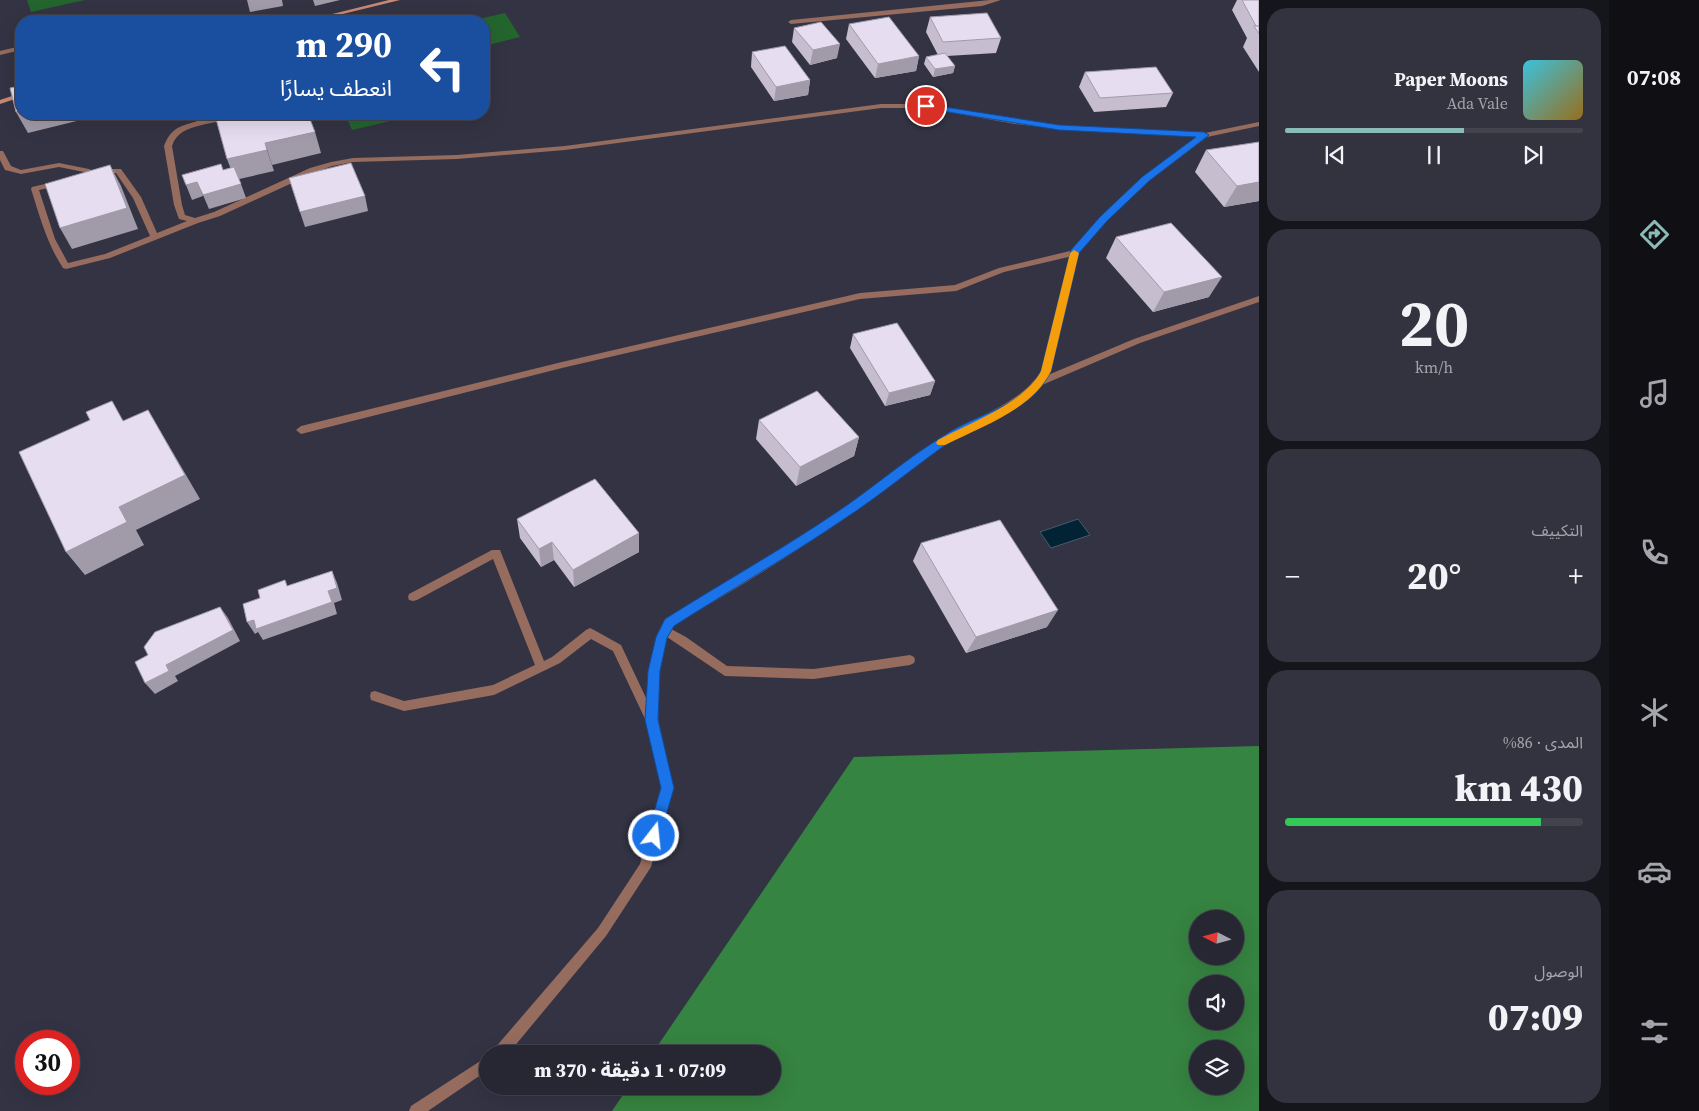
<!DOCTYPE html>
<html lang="ar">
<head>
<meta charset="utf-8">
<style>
	:root { --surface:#272633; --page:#33323f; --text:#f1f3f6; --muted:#a4a5ac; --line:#43434e; --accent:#8bbbb9 }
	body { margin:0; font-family:"Source Serif 4","Noto Sans Arabic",serif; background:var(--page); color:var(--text); direction:rtl; height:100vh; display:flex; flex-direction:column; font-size:19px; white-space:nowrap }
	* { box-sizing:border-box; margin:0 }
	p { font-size:16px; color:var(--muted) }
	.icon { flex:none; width:28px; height:28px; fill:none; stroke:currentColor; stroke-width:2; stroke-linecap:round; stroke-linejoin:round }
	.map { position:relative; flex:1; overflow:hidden; direction:ltr }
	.drawer { display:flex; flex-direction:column; gap:8px; padding:8px; background:#15151c; width:350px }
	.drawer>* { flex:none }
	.top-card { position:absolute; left:15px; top:15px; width:475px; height:105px; border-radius:20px; box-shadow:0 5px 20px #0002,0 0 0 1px var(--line); direction:rtl; background:#1a4fa0; color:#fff; overflow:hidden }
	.needle { width:32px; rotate:276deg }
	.fabs { position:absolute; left:1189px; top:910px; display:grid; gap:10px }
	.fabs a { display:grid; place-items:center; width:55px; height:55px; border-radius:50%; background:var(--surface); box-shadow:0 5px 20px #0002,0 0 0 1px var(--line); font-size:25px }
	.speed { position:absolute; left:15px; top:1030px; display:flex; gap:10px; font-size:25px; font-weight:700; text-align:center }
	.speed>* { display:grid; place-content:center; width:65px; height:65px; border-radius:50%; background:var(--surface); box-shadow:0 5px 20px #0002,0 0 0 1px var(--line); line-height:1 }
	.speed .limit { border:8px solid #d22; background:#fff; color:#111 }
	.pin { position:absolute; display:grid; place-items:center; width:42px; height:42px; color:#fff; margin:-21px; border:2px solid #fff; border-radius:50%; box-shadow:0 1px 5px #0007 }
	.me { position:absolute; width:55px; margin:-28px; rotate:16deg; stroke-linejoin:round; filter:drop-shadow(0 0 4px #0008) }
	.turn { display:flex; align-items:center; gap:18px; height:105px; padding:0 15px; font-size:22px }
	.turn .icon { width:65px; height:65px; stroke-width:2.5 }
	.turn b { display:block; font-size:35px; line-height:42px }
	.big { font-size:38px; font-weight:800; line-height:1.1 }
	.drawer .tile { flex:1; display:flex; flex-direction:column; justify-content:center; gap:8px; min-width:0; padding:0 18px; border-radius:20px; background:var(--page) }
	.drawer .dial { align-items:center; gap:0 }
	.dial b { font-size:65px; line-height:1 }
	.song { display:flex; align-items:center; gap:15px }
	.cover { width:60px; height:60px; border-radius:8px; background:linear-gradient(135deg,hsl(190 70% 55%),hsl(40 70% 35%)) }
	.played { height:5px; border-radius:2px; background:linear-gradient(90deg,var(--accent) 60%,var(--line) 60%) }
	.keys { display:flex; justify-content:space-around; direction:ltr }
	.heat { display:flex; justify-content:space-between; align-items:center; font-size:28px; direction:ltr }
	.charge { height:8px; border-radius:4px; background:linear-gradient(90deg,#34c759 86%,var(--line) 0) }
	.trip { position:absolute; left:479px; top:1045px; width:302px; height:50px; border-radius:25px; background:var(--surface); box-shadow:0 5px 20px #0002,0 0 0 1px var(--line); font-weight:800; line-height:50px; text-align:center; direction:rtl }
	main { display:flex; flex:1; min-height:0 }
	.tabs { display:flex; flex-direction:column; width:90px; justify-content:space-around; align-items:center; background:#100f14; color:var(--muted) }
	.tabs .icon { width:35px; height:35px }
	.tabs .active { color:var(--accent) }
	.tabs b { font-size:22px; color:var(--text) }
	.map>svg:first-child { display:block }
	.green { fill:#24652e }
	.forest { fill:#368441; fill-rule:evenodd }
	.water { fill:#012334; stroke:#455c6c }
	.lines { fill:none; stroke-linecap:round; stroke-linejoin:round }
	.lane { fill:#956c5e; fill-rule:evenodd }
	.street { fill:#956c5e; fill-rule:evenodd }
	.secondary { fill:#ca8974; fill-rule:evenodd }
	.wall { fill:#c6becf }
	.shaded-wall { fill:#a19ba9 }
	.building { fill:#e6ddf1; stroke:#a19ba9 }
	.route { fill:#1a73e8; stroke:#114b97 }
	.slow { fill:#f59e0b }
</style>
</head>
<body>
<main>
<nav class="tabs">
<b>07:08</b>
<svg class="icon active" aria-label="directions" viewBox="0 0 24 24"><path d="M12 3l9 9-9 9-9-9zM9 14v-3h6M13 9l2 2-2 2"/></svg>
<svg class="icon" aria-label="music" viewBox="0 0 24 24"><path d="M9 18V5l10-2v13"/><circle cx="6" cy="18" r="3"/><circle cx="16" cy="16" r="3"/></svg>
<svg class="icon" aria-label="phone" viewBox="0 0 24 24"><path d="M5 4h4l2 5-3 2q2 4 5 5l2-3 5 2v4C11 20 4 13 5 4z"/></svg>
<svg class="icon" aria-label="climate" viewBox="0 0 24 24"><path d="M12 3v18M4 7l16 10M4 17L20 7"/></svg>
<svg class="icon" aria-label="car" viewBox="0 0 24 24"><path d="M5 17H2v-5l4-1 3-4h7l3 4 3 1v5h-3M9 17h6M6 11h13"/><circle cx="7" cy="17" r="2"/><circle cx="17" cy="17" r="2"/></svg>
<svg class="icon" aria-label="filters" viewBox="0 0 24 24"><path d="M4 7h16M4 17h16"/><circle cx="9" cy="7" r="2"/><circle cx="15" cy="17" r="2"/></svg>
</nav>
<section class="drawer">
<div class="tile">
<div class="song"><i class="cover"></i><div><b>Paper Moons</b><p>Ada Vale</p></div></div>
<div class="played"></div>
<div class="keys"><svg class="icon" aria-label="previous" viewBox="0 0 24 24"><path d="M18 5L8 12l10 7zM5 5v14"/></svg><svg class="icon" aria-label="pause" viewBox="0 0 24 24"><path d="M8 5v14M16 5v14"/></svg><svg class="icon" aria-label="next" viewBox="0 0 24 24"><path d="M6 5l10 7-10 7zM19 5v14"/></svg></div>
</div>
<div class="tile dial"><b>20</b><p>km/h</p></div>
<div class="tile"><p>التكييف</p>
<div class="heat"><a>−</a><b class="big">20°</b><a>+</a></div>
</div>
<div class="tile"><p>المدى · 86%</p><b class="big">430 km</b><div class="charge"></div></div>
<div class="tile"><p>الوصول</p><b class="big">07:09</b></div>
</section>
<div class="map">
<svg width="1259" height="1111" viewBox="0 0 1259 1111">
	<rect width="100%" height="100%" fill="#343344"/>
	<g class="green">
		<polygon points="27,0 85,0 31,12"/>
		<polygon points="505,13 520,37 484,46 484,21 470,21"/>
		<polygon points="345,114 420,114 352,130"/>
	</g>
	<path class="forest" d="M 1259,746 L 1259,1111 L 612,1111 L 629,1086 L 772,1086 L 772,1054 L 652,1054 L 854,757 ZM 1198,919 L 1235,919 L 1235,956 L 1198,956 ZM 1198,984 L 1235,984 L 1235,1021 L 1198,1021 ZM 1198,1049 L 1235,1049 L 1235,1086 L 1198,1086 Z"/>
	<polygon class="water" points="1078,519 1090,535 1051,548 1040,532"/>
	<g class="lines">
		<polygon class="lane" points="1074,250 1077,251 1077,255 1004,272 956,291 860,299 562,368 301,434 296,430 301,426 562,362 860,293 955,285 999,268"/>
		<g class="street">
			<polygon points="990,0 1001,0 982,6 791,24 788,22 791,20"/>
			<polygon points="68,16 71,18 69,21 62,21"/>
			<polygon points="21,46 21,50 0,55 0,51"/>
			<path d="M 881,104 L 926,104 L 1015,120 L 1059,125 L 1205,133 L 1259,122 L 1259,126 L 1207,137 L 1149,181 L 1106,221 L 1078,254 L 1050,371 L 1048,375 L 1134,339 L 1259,296 L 1259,302 L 1140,343 L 1042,385 C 1018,413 981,422 951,440 C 914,464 880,494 844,519 C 788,557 731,592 673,625 L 671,629 L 686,637 L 727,666 L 814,669 L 910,655 L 914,657 L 915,660 L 914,663 L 910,665 L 814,679 L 725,676 L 667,637 L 659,671 L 658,719 L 673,788 L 651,867 L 606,936 L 508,1054 L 493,1054 L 494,1049 L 598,928 L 640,864 L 661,788 L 647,723 L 613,651 L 591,639 L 560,663 L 494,695 L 404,711 L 371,700 L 370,696 L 371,692 L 375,691 L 404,701 L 493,685 L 535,665 L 493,559 L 417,600 L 413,601 L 409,600 L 408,597 L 409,594 L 492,550 L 500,550 L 544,661 L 552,657 L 586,630 L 590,628 L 594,630 L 621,645 L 647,700 C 649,671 653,645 665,619 C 724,585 781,551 837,513 C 873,489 906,461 942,437 C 976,415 1018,407 1042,370 L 1071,251 L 1100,217 L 1143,177 L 1198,137 L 1059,129 L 1015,124 L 926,108 L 881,108 L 565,150 L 457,159 L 353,162 L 332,166 L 316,172 L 220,216 L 198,223 L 110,258 L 66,269 L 63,268 C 47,244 40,217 31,189 L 32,187 L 58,181 L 62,183 L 61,185 L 39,190 L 55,239 L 68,263 L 105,254 L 150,236 L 133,198 L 116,173 L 97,173 L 97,169 L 121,169 L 141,197 L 157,233 L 187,221 L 179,219 L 174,205 L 164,146 C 166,140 170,133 176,129 C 184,123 228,113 239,114 C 219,127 180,120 172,146 L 182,205 L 185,215 L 195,218 L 214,212 L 310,168 L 331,162 L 353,158 L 457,155 L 565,146 Z"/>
			<polygon points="0,151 3,151 11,166 21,170 59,163 89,169 93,171 89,173 59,167 21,174 5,170 0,160"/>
			<polygon points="488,1056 488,1070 428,1111 409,1111 411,1106"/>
		</g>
		<g class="secondary">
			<polygon points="389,0 400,0 314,21 304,21"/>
			<polygon points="21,93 21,97 0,104 0,100"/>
		</g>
	</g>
	<g class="wall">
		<polygon points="1237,0 1259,0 1259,72 1243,47 1247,38 1232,10"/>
		<polygon points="930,17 1001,38 996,53 947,56 955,66 953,73 933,77 924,64 926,57 938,55 926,32"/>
		<polygon points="849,24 919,56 916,71 875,78 846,39"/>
		<polygon points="794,28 837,58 810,65 792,42"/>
		<polygon points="752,52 810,80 808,95 774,101 751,67"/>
		<polygon points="1085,72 1173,93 1166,107 1094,112 1079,87"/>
		<polygon points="1206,150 1259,201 1224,207 1195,172"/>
		<polygon points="1116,237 1209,297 1153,312 1106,258"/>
		<polygon points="853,334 935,381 930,395 885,406 850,348"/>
		<polygon points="759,420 859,437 854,456 796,486 756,439"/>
		<polygon points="517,519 639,552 574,587 554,560 541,567 520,538"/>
		<polygon points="921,543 1047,627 966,653 913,561"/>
	</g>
	<g class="shaded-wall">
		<polygon points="247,0 282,0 283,6 250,12"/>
		<polygon points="313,0 340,0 315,6"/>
		<polygon points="840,44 837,58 810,65 813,50"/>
		<polygon points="919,56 916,71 875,78 878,64"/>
		<polygon points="955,66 953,73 933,77 935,69"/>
		<polygon points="810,80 808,95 774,101 776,87"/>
		<polygon points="21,111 21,114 105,114 28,133 16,112"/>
		<polygon points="433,114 449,114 450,116 434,120"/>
		<polygon points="315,132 321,153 272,165 265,143"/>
		<polygon points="267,150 274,171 235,180 227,159"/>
		<polygon points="110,165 121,186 138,229 72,249 60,228"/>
		<polygon points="197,182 203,196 192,200 186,185"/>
		<polygon points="1259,182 1259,201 1224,207 1237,186"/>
		<polygon points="241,184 246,198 209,209 203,195"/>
		<polygon points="365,196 368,211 305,227 300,212"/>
		<polygon points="1222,277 1209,297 1153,312 1164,292"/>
		<polygon points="935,381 930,395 885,406 889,393"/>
		<polygon points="148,410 200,499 136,530 144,545 85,575 66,552 119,507"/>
		<polygon points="859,437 854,456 796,486 800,467"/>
		<polygon points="639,533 639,552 574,587 573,570"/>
		<polygon points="552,542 554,560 541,567 539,549"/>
		<polygon points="332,571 337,583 342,600 334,603 337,614 263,640 258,632 255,634 247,622 328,591"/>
		<polygon points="220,607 228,618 240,641 175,676 178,681 155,694 145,683 166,665"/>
		<polygon points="1058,610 1047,627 966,653 976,637"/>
	</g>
	<g class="building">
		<polygon points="1242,0 1259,0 1259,26 1256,26"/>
		<polygon points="987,13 1001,38 943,42 930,17"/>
		<polygon points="889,17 919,56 878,64 849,24"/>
		<polygon points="821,22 840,44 813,50 794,28"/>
		<polygon points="1254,26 1259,26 1259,34"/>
		<polygon points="785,46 810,80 776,87 752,52"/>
		<polygon points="945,53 955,66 935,69 926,57"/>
		<polygon points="1156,67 1173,93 1100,98 1085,72"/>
		<polygon points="21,86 21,111 16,112 10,88"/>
		<polygon points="238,114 308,114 315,132 265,143 267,150 227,159 216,119"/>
		<polygon points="1259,142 1259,182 1237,186 1206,150"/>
		<polygon points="351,163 365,196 300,212 289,178"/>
		<polygon points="221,164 223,170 234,167 241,184 203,195 197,182 186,185 182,175"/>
		<polygon points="110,165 127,208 60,228 45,184"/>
		<polygon points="1171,223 1222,277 1164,292 1116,237"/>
		<polygon points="897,323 935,381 889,393 853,334"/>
		<polygon points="817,391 859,437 800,467 759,420"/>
		<polygon points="112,401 123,421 148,410 185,475 119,507 127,522 66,552 19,452 90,420 86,412"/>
		<polygon points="595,479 639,533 573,570 552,542 539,549 517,519"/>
		<polygon points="1000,520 1058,610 976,637 921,543"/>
		<polygon points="332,571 337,588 328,591 332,602 256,629 254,620 247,622 243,604 260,598 258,590 285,580 287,586"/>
		<polygon points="220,607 233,630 166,665 169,671 145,683 135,662 148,655 144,647 155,632"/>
	</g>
	<path class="route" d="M 926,104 L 1059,125 L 1204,132 L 1209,135 L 1149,181 L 1107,221 L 1079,253 L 1051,371 C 1031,413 987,417 951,441 C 915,466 881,495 844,519 C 788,557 730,590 674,626 L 667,638 L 660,671 L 658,720 L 674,788 L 660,836 L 658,840 L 654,842 L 649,840 L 647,836 L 661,788 L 645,720 L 648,671 L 656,637 L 665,619 C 722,583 781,550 837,512 C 873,488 907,458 945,435 C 976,414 1023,407 1041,371 L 1071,250 L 1100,217 L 1142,177 L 1196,137 L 1059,130 L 923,108 L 923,105 Z"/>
	<path class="slow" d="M 1074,250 L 1079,253 L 1051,371 C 1032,410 982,426 945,445 L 938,445 L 936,443 L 938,440 C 969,423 1025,403 1041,371 L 1070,253 Z"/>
</svg>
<div class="fabs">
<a><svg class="needle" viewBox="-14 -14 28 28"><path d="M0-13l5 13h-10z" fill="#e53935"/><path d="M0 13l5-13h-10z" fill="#a4a5ac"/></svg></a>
<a><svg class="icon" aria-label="sound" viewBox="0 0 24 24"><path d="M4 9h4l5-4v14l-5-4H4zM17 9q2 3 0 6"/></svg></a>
<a><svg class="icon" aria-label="layers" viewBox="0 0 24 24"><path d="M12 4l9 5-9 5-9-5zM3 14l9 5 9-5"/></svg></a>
</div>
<div class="speed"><div class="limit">30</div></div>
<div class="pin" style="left:926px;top:106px;background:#d93025"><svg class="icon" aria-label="arrive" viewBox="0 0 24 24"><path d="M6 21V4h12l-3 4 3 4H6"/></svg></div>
<svg class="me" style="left:654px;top:836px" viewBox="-20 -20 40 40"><circle r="17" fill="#1a73e8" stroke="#fff" stroke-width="3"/><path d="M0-11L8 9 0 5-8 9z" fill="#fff"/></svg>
<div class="trip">07:09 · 1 دقيقة · 370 m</div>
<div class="top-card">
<div class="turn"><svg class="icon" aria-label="left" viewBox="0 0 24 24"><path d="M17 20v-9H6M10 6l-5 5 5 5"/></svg><div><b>290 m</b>انعطف يسارًا</div></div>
</div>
</div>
</main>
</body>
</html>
